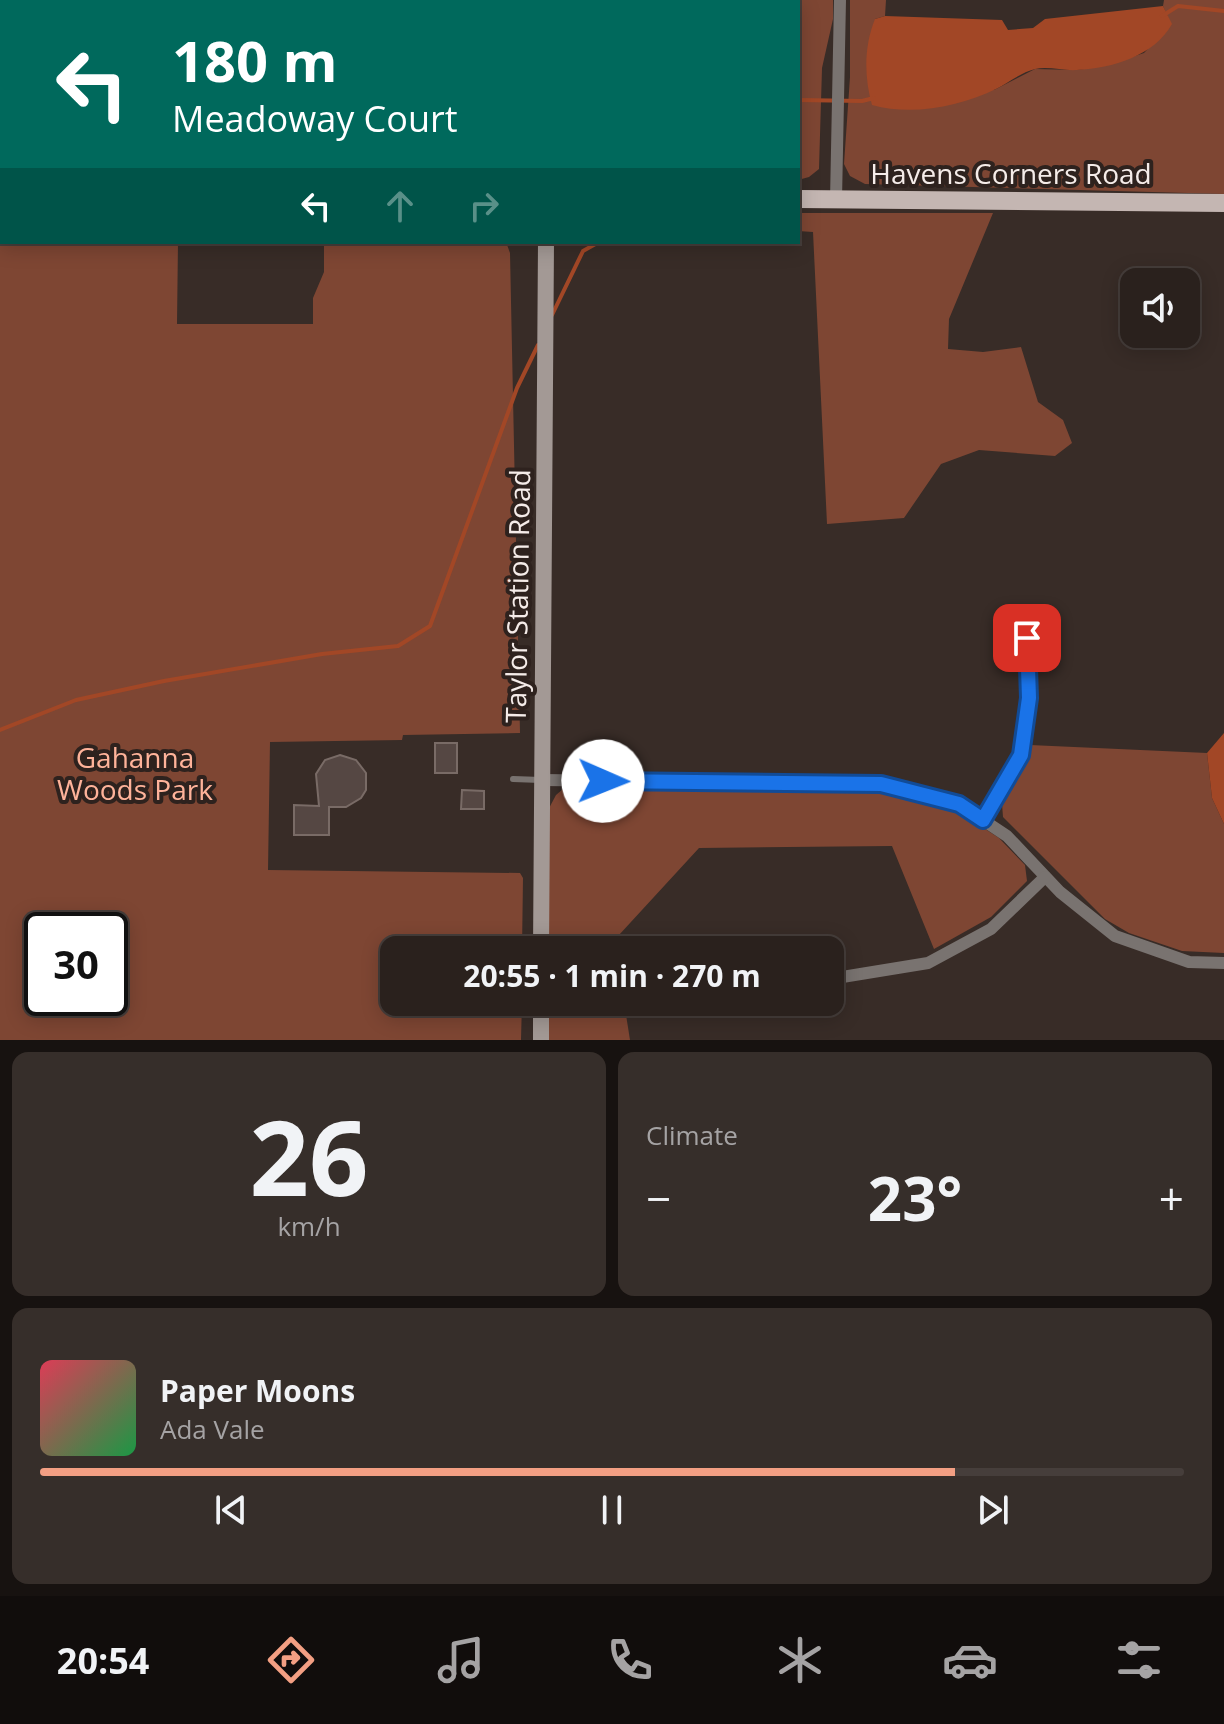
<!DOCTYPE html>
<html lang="en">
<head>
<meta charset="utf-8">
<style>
	:root { --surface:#2a211d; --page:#362e2a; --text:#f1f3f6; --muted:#a5a3a4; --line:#463e3b; --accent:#f39f83 }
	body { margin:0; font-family:"Open Sans",sans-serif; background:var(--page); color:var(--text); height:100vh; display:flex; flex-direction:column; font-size:30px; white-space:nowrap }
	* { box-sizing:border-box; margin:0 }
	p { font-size:26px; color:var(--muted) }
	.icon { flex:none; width:44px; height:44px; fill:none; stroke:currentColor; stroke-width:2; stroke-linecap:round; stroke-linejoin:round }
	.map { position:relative; height:1040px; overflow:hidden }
	.panel { display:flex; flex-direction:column; gap:12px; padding:12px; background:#171210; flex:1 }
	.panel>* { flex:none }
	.top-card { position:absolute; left:0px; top:0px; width:800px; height:244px; box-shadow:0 4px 20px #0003,0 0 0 2px var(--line); background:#00695c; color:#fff; overflow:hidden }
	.controls { position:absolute; left:1120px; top:268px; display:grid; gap:16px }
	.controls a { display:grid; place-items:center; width:80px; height:80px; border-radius:16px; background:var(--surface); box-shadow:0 4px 20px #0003,0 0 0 2px var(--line); font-size:40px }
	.speed { position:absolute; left:24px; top:912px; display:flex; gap:16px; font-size:40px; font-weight:700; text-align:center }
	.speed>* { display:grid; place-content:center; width:104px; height:104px; border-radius:50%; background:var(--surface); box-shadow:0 4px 20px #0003,0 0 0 2px var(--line); line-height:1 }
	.speed .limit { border:4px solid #111; border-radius:12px; background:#fff; color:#111 }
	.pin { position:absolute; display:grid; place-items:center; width:68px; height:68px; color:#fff; margin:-34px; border-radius:16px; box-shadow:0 4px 12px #0006 }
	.me { position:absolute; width:88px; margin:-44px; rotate:91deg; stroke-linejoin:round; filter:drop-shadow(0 0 6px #0008) }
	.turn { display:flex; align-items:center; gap:28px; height:168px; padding:0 40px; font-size:36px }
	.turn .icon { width:104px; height:104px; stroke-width:2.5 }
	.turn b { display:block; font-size:56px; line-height:68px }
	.lanes { display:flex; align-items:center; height:76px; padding:0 40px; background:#0003; justify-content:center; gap:40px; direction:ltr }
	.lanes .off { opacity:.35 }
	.big { font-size:60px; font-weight:700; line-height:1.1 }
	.panel .card { flex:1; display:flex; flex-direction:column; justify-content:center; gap:12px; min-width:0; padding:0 28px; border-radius:16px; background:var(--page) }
	.panel .dial { align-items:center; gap:0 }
	.dial b { font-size:104px; line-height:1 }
	.song { display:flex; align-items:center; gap:24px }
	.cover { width:96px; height:96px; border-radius:12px; background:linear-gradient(135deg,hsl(350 70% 55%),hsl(140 70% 35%)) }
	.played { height:8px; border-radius:4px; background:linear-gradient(90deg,var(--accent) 80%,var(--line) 80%) }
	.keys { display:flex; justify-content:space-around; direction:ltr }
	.heat { display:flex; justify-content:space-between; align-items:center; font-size:44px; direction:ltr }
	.panel .tiles { flex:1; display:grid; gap:12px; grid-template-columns:1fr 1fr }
	.card:last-child { grid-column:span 2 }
	.trip { position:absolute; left:380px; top:936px; width:464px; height:80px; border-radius:16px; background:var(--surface); box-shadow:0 4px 20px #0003,0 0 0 2px var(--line); font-weight:700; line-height:80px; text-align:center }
	.menu { display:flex; height:128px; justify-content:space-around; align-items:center; background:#110d0c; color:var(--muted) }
	.menu .icon { width:56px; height:56px }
	.menu .on { color:var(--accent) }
	.menu b { font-size:36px; color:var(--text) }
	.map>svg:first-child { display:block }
	.green { fill:#7e4633; fill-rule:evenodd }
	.water { fill:#a24726 }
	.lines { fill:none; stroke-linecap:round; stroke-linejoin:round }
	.stream { stroke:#a24726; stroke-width:4 }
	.building { fill:#554743; stroke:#796b66; stroke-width:2 }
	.service { stroke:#797370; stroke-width:6 }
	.minor { stroke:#797370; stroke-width:12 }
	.secondary { stroke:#a39995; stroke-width:16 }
	.primary { stroke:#c4b6b2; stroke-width:18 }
	.route-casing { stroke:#114b97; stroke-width:20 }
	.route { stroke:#1a73e8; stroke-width:14 }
	.labels { text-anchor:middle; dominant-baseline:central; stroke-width:8; stroke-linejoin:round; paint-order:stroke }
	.street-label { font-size:28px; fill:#f5ece9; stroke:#2e221e }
	.park-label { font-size:28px; fill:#ffb39a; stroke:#2e221e }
</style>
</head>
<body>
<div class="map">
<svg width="1224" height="1040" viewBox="0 0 1224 1040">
	<rect width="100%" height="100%" fill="#382c27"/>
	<g class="green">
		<polygon points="235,0 396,0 235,2"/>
		<polygon points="511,0 833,0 833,19 822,68 819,169 809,177 798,180 798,2 511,2"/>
		<polygon points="850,0 886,0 885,16 875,19 994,90 1035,69 1078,70 1108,65 1144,53 1171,24 1163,6 1164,0 1224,0 1224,194 865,184 850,176 844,164 850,77"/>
		<path d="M 0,197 L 2,242 L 178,242 L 177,324 L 313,324 L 313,298 L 324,272 L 324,242 L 506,242 L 510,253 L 520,733 L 403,735 L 402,740 L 270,742 L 268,870 L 520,873 L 523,878 L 522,950 L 394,950 L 394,1002 L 522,1002 L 521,1040 L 0,1040 ZM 42,930 L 110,930 L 110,998 L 42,998 Z"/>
		<polygon points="798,213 993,213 949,319 948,349 983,352 1021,347 1038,402 1063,420 1072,443 1055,456 979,450 941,464 904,518 827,524 813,232 798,231"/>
		<polygon points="1030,745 1207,753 1212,798 1224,824 1224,953 1182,951 1129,933 1105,919 1003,817 1002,804"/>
		<polygon points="563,789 804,789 887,792 956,810 999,838 1025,865 1027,881 991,917 934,949 892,846 699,848 619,935 619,950 547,950 547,812 556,795"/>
		<polygon points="547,1002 624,1002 630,1040 547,1040"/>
	</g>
	<g class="water">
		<path d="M 1163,6 L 1172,24 C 1154,56 1113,68 1077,70 C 1064,71 1048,66 1035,69 C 1022,72 1008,83 996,89 C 959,107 912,116 872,105 C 864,77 864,46 875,19 L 885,16 L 1002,20 L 1008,30 L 1033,28 L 1045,19 Z"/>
		<polygon points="1224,733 1224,824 1212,798 1207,753"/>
	</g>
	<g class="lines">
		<g class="stream">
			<polyline points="1162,16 1178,6 1224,11"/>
			<polyline points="798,100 862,101 874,98"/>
			<polyline points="552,315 583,251 599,242"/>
			<polyline points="0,730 76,700 164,681 322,654 398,646 430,626 517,388 538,345"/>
		</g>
	</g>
	<g class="building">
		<rect x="435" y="743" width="22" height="30"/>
		<polygon points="340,755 356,760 366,773 366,790 361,798 346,807 329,807 329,835 294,835 294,805 319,806 316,774 325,760"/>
		<polygon points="462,790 484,791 484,809 461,809"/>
	</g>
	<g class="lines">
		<polyline class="service" points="513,779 541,780"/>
		<g class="minor">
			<polyline points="342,2 342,0"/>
			<polyline points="539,2 539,0"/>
			<polyline points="836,200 840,0"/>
			<polyline points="541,780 881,784 959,804 1007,836 1060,892 1115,936 1189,962 1224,963"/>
			<polyline points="983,820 1021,755 1029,698 1027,638"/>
			<polyline points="830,979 928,963 991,929 1045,877"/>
		</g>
		<g class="secondary">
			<polyline points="541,950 546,242"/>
			<polyline points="541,1040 541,1002"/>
		</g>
		<g class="primary">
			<polyline points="0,189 2,189"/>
			<polyline points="798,199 1224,203"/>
		</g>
	</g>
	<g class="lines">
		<g class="route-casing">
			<polyline id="route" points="603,781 881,784 959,804 983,820 1021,755 1029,698 1027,638"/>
		</g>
		<use href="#route" class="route"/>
	</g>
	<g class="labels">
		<g class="street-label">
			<text x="1011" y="173">Havens Corners Road</text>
			<text transform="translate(517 596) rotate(-89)">Taylor Station Road</text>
		</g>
		<g class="park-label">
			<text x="135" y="757">Gahanna<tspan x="135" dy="32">Woods Park</tspan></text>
		</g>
	</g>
</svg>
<div class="controls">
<a><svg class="icon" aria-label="sound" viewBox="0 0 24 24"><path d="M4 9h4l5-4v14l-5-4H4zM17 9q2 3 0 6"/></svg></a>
</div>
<div class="speed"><div class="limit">30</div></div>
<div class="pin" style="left:1027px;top:638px;background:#d93025"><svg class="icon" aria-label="arrive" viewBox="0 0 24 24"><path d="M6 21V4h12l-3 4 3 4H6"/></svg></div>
<svg class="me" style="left:603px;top:781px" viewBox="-20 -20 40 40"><circle r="19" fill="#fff"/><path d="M0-13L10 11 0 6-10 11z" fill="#1a73e8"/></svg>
<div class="trip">20:55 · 1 min · 270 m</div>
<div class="top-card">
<div class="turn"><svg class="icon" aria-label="left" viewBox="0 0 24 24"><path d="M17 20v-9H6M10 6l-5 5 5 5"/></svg><div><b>180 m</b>Meadoway Court</div></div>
<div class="lanes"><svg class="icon" aria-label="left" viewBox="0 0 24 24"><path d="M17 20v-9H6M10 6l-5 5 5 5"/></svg><svg class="icon off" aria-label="ahead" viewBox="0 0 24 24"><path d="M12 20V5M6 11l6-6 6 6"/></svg><svg class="icon off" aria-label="right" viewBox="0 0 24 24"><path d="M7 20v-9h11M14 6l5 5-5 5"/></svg></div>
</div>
</div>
<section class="panel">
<div class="tiles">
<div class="card dial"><b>26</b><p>km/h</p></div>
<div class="card"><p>Climate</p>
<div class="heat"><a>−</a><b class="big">23°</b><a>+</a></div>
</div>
<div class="card">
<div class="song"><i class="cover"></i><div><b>Paper Moons</b><p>Ada Vale</p></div></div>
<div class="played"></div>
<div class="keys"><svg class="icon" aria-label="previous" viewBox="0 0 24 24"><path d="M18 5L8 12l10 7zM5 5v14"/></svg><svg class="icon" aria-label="pause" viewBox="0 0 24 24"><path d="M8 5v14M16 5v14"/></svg><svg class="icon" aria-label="next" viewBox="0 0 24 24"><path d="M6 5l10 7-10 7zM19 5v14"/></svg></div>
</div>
</div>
</section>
<nav class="menu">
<b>20:54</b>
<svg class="icon on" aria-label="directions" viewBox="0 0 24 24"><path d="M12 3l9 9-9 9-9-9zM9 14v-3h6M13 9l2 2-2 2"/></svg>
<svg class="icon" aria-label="music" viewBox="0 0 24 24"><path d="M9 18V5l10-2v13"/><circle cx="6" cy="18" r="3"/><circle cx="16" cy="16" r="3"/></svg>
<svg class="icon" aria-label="phone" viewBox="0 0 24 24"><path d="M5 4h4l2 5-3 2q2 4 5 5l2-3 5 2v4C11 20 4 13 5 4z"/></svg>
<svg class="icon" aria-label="climate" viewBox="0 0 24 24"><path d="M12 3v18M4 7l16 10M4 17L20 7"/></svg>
<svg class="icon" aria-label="car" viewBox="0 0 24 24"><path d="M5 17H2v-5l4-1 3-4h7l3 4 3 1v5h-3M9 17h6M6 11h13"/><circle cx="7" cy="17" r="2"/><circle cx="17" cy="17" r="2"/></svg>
<svg class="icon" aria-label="filters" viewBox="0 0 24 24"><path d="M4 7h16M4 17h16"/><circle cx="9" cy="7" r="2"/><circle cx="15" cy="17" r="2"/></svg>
</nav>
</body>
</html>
